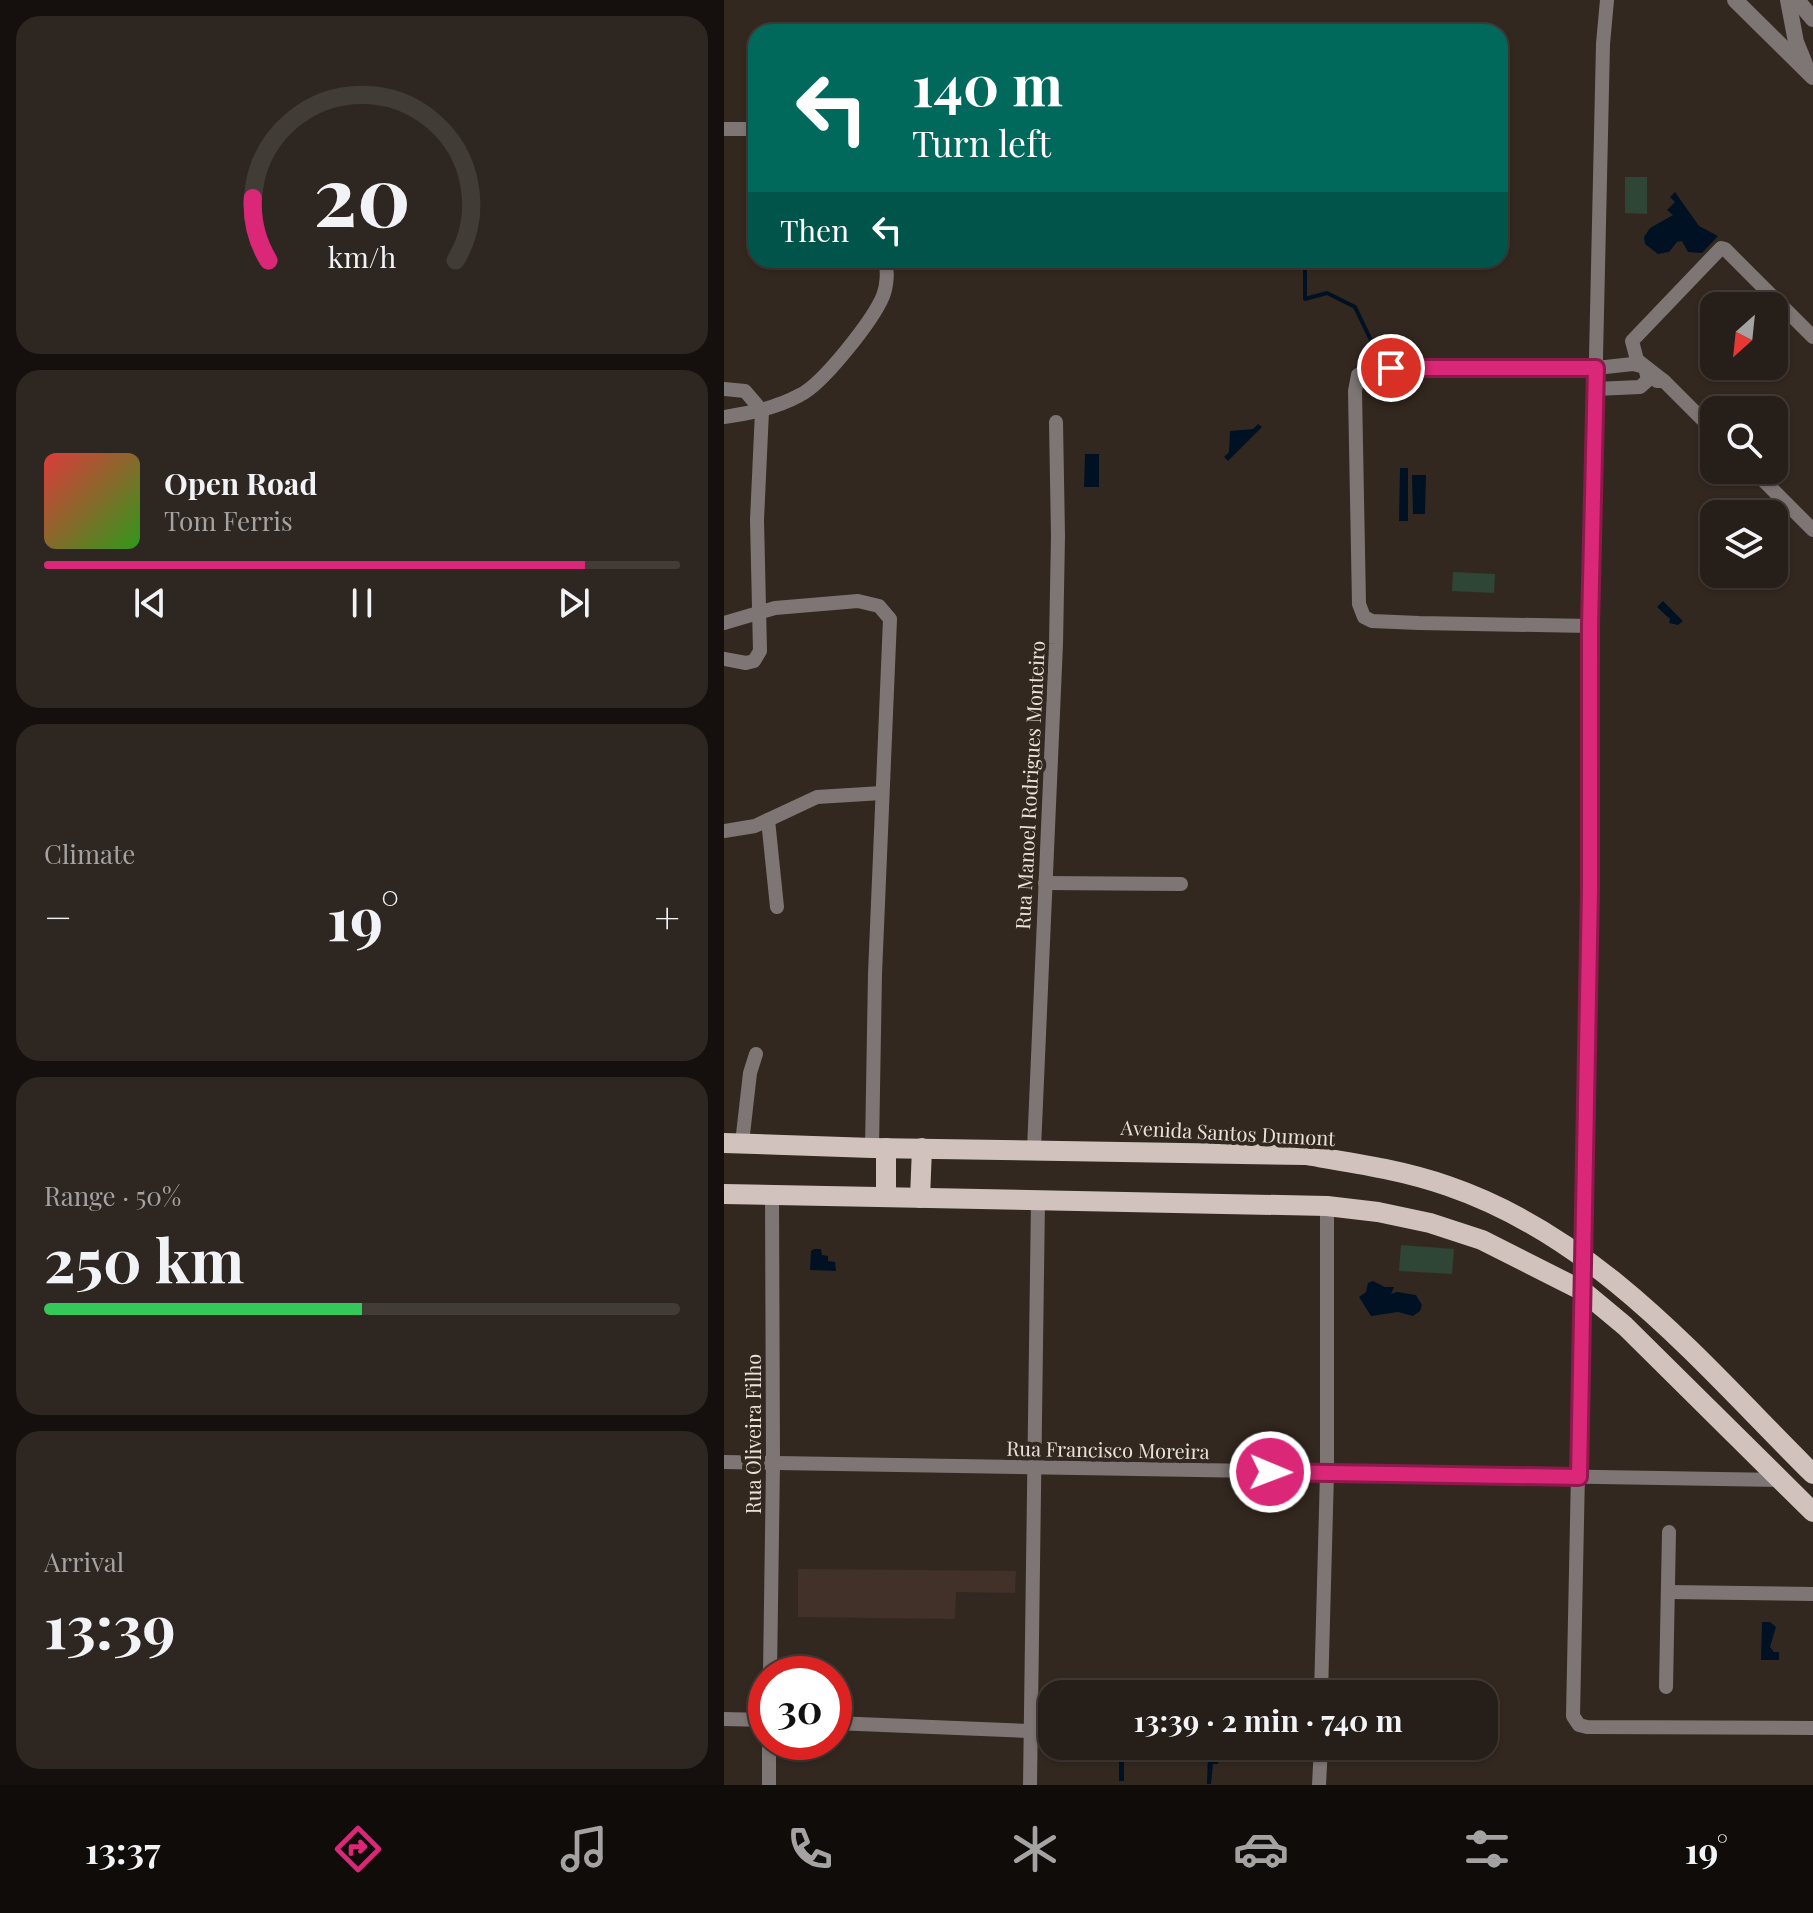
<!DOCTYPE html>
<html lang="en">
<head>
<meta charset="utf-8">
<style>
	:root { --surface:#261e18; --page:#2e2721; --text:#f1f3f6; --muted:#a4a2a2; --line:#423c37; --accent:#db2777 }
	body { margin:0; font-family:"Playfair Display",serif; background:var(--page); color:var(--text); height:100vh; display:flex; flex-direction:column; font-size:30px; white-space:nowrap }
	* { box-sizing:border-box; margin:0 }
	p { font-size:26px; color:var(--muted) }
	.icon { flex:none; width:44px; height:44px; fill:none; stroke:currentColor; stroke-width:2; stroke-linecap:round; stroke-linejoin:round }
	.map { position:relative; flex:1; overflow:hidden }
	.sheet { display:flex; flex-direction:column; gap:16px; padding:16px; background:#15100d; width:724px }
	.sheet>* { flex:none }
	.guide { position:absolute; left:24px; top:24px; width:760px; height:244px; border-radius:24px; box-shadow:0 2px 6px #0004,0 0 0 2px var(--line); background:#00695c; color:#fff; overflow:hidden }
	.needle { width:52px; rotate:207deg }
	.fabs { position:absolute; left:976px; top:292px; display:grid; gap:16px }
	.fabs a { display:grid; place-items:center; width:88px; height:88px; border-radius:16px; background:var(--surface); box-shadow:0 2px 6px #0004,0 0 0 2px var(--line); font-size:40px }
	.speed { position:absolute; left:24px; top:1656px; display:flex; gap:16px; font-size:40px; font-weight:700; text-align:center }
	.speed>* { display:grid; place-content:center; width:104px; height:104px; border-radius:50%; background:var(--surface); box-shadow:0 2px 6px #0004,0 0 0 2px var(--line); line-height:1 }
	.speed .limit { border:12px solid #d22; background:#fff; color:#111 }
	.pin { position:absolute; display:grid; place-items:center; width:68px; height:68px; color:#fff; margin:-34px; border:4px solid #fff; border-radius:50%; box-shadow:0 2px 8px #0007 }
	.me { position:absolute; width:88px; margin:-44px; rotate:91deg; stroke-linejoin:round; filter:drop-shadow(0 0 6px #0008) }
	.turn { display:flex; align-items:center; gap:28px; height:168px; padding:0 32px; font-size:36px }
	.turn .icon { width:104px; height:104px; stroke-width:2.5 }
	.turn b { display:block; font-size:56px; line-height:68px }
	.then { display:flex; align-items:center; height:76px; padding:0 32px; background:#0003; gap:16px; font-size:30px }
	.big { font-size:60px; font-weight:700; line-height:1.1 }
	.sheet .widget { flex:1; display:flex; flex-direction:column; justify-content:center; gap:12px; min-width:0; padding:0 28px; border-radius:24px; background:var(--page) }
	.sheet .dial { align-items:center; gap:0 }
	.dial svg { height:208px; overflow:visible; fill:none; stroke:var(--line); stroke-width:7; stroke-linecap:round; text-anchor:middle }
	.dial text { fill:var(--text); stroke:none }
	.song { display:flex; align-items:center; gap:24px }
	.cover { width:96px; height:96px; border-radius:12px; background:linear-gradient(135deg,hsl(0 70% 55%),hsl(110 70% 35%)) }
	.played { height:8px; border-radius:4px; background:linear-gradient(90deg,var(--accent) 85%,var(--line) 85%) }
	.keys { display:flex; justify-content:space-around; direction:ltr }
	.heat { display:flex; justify-content:space-between; align-items:center; font-size:44px; direction:ltr }
	.charge { height:12px; border-radius:6px; background:linear-gradient(90deg,#34c759 50%,var(--line) 0) }
	.trip { position:absolute; left:314px; top:1680px; width:460px; height:80px; border-radius:24px; background:var(--surface); box-shadow:0 2px 6px #0004,0 0 0 2px var(--line); font-weight:700; line-height:80px; text-align:center }
	.tabs { display:flex; height:128px; justify-content:space-around; align-items:center; background:#0f0c0a; color:var(--muted) }
	.tabs .icon { width:56px; height:56px }
	.tabs .on { color:var(--accent) }
	.tabs b { font-size:36px; color:var(--text) }
	main { display:flex; flex:1; min-height:0 }
	.map>svg:first-child { display:block }
	.education { fill:#423129 }
	.garden { fill:#2f4535 }
	.water { fill:#001123 }
	.lines { fill:none; stroke-linecap:round; stroke-linejoin:round }
	.stream { stroke:#001123; stroke-width:4 }
	.minor { stroke:#7e7674; stroke-width:14 }
	.tertiary { stroke:#7e7674; stroke-width:16 }
	.primary { stroke:#d2c2be; stroke-width:20 }
	.route-casing { stroke:#8e194d; stroke-width:20 }
	.route { stroke:#db2777; stroke-width:14 }
	.labels { text-anchor:middle; dominant-baseline:central; stroke-width:8; stroke-linejoin:round; paint-order:stroke }
	.street-label { font-size:20px; fill:#e9e2dc; stroke:#332820 }
</style>
</head>
<body>
<main>
<section class="sheet">
<div class="widget dial"><svg viewBox="0 0 100 80">
<path d="M14 69A42 42 0 1 1 86 69"/>
<path d="M14 69A42 42 0 0 1 8 45" stroke="#db2777"/>
<text x="50" y="56" font-size="32" font-weight="700">20</text>
<text x="50" y="72" font-size="11">km/h</text>
</svg></div>
<div class="widget">
<div class="song"><i class="cover"></i><div><b>Open Road</b><p>Tom Ferris</p></div></div>
<div class="played"></div>
<div class="keys"><svg class="icon" aria-label="previous" viewBox="0 0 24 24"><path d="M18 5L8 12l10 7zM5 5v14"/></svg><svg class="icon" aria-label="pause" viewBox="0 0 24 24"><path d="M8 5v14M16 5v14"/></svg><svg class="icon" aria-label="next" viewBox="0 0 24 24"><path d="M6 5l10 7-10 7zM19 5v14"/></svg></div>
</div>
<div class="widget"><p>Climate</p>
<div class="heat"><a>−</a><b class="big">19°</b><a>+</a></div>
</div>
<div class="widget"><p>Range · 50%</p><b class="big">250 km</b><div class="charge"></div></div>
<div class="widget"><p>Arrival</p><b class="big">13:39</b></div>
</section>
<div class="map">
<svg width="1089" height="1785" viewBox="0 0 1089 1785">
	<rect width="100%" height="100%" fill="#332820"/>
	<polygon class="education" points="74,1569 292,1571 291,1593 232,1592 231,1619 74,1617"/>
	<g class="garden">
		<polygon points="901,177 923,177 923,214 901,213"/>
		<polygon points="729,572 771,574 770,593 728,591"/>
		<polygon points="677,1245 730,1249 728,1274 675,1271"/>
	</g>
	<g class="water">
		<polygon points="951,192 975,226 994,236 978,253 964,252 958,241 953,242 945,252 934,254 921,244 920,237 926,228 949,215 943,210 951,202 946,197"/>
		<polygon points="534,424 538,427 504,461 500,457 505,452 506,431 529,429"/>
		<polygon points="361,454 375,454 375,487 360,487"/>
		<polygon points="676,468 684,468 684,521 675,521"/>
		<polygon points="688,475 702,475 701,514 689,514"/>
		<polygon points="939,601 959,621 954,625 945,623 946,619 933,607"/>
		<polygon points="90,1249 97,1249 98,1255 104,1256 104,1261 111,1262 112,1271 86,1270 87,1251"/>
		<polygon points="649,1281 661,1287 670,1287 667,1294 673,1292 692,1295 698,1305 696,1311 689,1316 674,1312 647,1316 635,1297 642,1292 644,1283"/>
		<polygon points="1038,1622 1046,1622 1052,1627 1046,1647 1050,1652 1055,1652 1055,1660 1037,1660"/>
		<polygon points="395,1751 413,1751 413,1757 406,1757 406,1762 400,1762 400,1781 395,1781"/>
		<polygon points="484,1753 499,1753 499,1758 495,1758 494,1764 489,1764 487,1784 483,1784"/>
	</g>
	<g class="lines">
		<polyline class="stream" points="581,260 581,299 603,293 631,307 654,355"/>
		<g class="minor">
			<polyline points="883,0 879,44 866,626 866,890 849,1716 855,1725 863,1727 1089,1728"/>
			<polyline points="0,129 32,129"/>
			<polyline points="933,381 940,381 990,431"/>
			<polyline points="940,381 913,360 908,341 997,248 1001,249 1089,337"/>
			<polyline points="0,389 21,391 38,411 33,520 36,651 30,661 22,663 0,659"/>
			<path d="M 0,417 C 27,413 52,408 76,395 C 99,384 149,320 159,296 C 163,286 164,271 161,260"/>
			<polyline points="1029,470 1089,530"/>
			<polyline points="0,623 51,608 134,601 155,606 166,619 151,974 148,1148"/>
			<polyline points="866,626 695,623 648,621 640,617 635,604 631,391 634,375 646,369 872,368 909,364 921,367 924,380 916,387 871,389"/>
			<polyline points="44,820 53,907"/>
			<polyline points="0,831 31,826 93,797 158,793"/>
			<polyline points="321,883 457,884"/>
			<polyline points="18,1143 26,1073 32,1054"/>
			<polyline points="310,1149 332,644 334,536 332,422"/>
			<polyline points="0,1462 1056,1480"/>
			<polyline points="945,1592 1089,1594"/>
			<polyline points="46,1674 49,1463 48,1195"/>
			<polyline points="942,1687 945,1532"/>
			<polyline points="597,1694 603,1473 603,1206"/>
			<polyline points="0,1719 42,1720"/>
			<polyline points="110,1723 328,1732"/>
			<polyline points="45,1785 45,1742"/>
			<polyline points="306,1785 314,1200"/>
			<polyline points="595,1785 597,1746"/>
		</g>
		<g class="tertiary">
			<polyline points="1011,0 1089,77"/>
			<polyline points="1064,0 1072,42 1081,64"/>
			<polyline points="1073,0 1089,19"/>
		</g>
		<g class="primary">
			<path d="M 0,1143 L 148,1148 L 582,1155 C 630,1163 678,1170 724,1186 C 876,1238 979,1365 1089,1474"/>
			<polyline points="0,1194 603,1206 654,1212 706,1223 758,1240 859,1291 901,1326 1089,1512"/>
			<polyline points="162,1197 162,1148"/>
			<polyline points="196,1198 198,1148"/>
		</g>
	</g>
	<g class="lines">
		<g class="route-casing">
			<polyline id="route" points="546,1472 855,1477 866,890 866,626 872,368 667,368"/>
		</g>
		<use href="#route" class="route"/>
	</g>
	<g class="labels">
		<g class="street-label">
			<text transform="translate(305 785) rotate(-87)">Rua Manoel Rodrigues Monteiro</text>
			<text transform="translate(504 1132) rotate(3)">Avenida Santos Dumont</text>
			<text transform="translate(28 1434) rotate(-90)">Rua Oliveira Filho</text>
			<text transform="translate(384 1449) rotate(1)">Rua Francisco Moreira</text>
		</g>
	</g>
</svg>
<div class="fabs">
<a><svg class="needle" viewBox="-14 -14 28 28"><path d="M0-13l5 13h-10z" fill="#e53935"/><path d="M0 13l5-13h-10z" fill="#a4a2a2"/></svg></a>
<a><svg class="icon" aria-label="search" viewBox="0 0 24 24"><circle cx="10" cy="10" r="6"/><path d="M15 15l6 6"/></svg></a>
<a><svg class="icon" aria-label="layers" viewBox="0 0 24 24"><path d="M12 4l9 5-9 5-9-5zM3 14l9 5 9-5"/></svg></a>
</div>
<div class="speed"><div class="limit">30</div></div>
<div class="pin" style="left:667px;top:368px;background:#d93025"><svg class="icon" aria-label="arrive" viewBox="0 0 24 24"><path d="M6 21V4h12l-3 4 3 4H6"/></svg></div>
<svg class="me" style="left:546px;top:1472px" viewBox="-20 -20 40 40"><circle r="17" fill="#db2777" stroke="#fff" stroke-width="3"/><path d="M0-11L8 9 0 5-8 9z" fill="#fff"/></svg>
<div class="trip">13:39 · 2 min · 740 m</div>
<div class="guide">
<div class="turn"><svg class="icon" aria-label="left" viewBox="0 0 24 24"><path d="M17 20v-9H6M10 6l-5 5 5 5"/></svg><div><b>140 m</b>Turn left</div></div>
<div class="then">Then<svg class="icon" aria-label="left" viewBox="0 0 24 24"><path d="M17 20v-9H6M10 6l-5 5 5 5"/></svg></div>
</div>
</div>
</main>
<nav class="tabs">
<b>13:37</b>
<svg class="icon on" aria-label="directions" viewBox="0 0 24 24"><path d="M12 3l9 9-9 9-9-9zM9 14v-3h6M13 9l2 2-2 2"/></svg>
<svg class="icon" aria-label="music" viewBox="0 0 24 24"><path d="M9 18V5l10-2v13"/><circle cx="6" cy="18" r="3"/><circle cx="16" cy="16" r="3"/></svg>
<svg class="icon" aria-label="phone" viewBox="0 0 24 24"><path d="M5 4h4l2 5-3 2q2 4 5 5l2-3 5 2v4C11 20 4 13 5 4z"/></svg>
<svg class="icon" aria-label="climate" viewBox="0 0 24 24"><path d="M12 3v18M4 7l16 10M4 17L20 7"/></svg>
<svg class="icon" aria-label="car" viewBox="0 0 24 24"><path d="M5 17H2v-5l4-1 3-4h7l3 4 3 1v5h-3M9 17h6M6 11h13"/><circle cx="7" cy="17" r="2"/><circle cx="17" cy="17" r="2"/></svg>
<svg class="icon" aria-label="filters" viewBox="0 0 24 24"><path d="M4 7h16M4 17h16"/><circle cx="9" cy="7" r="2"/><circle cx="15" cy="17" r="2"/></svg>
<b>19°</b>
</nav>
</body>
</html>
